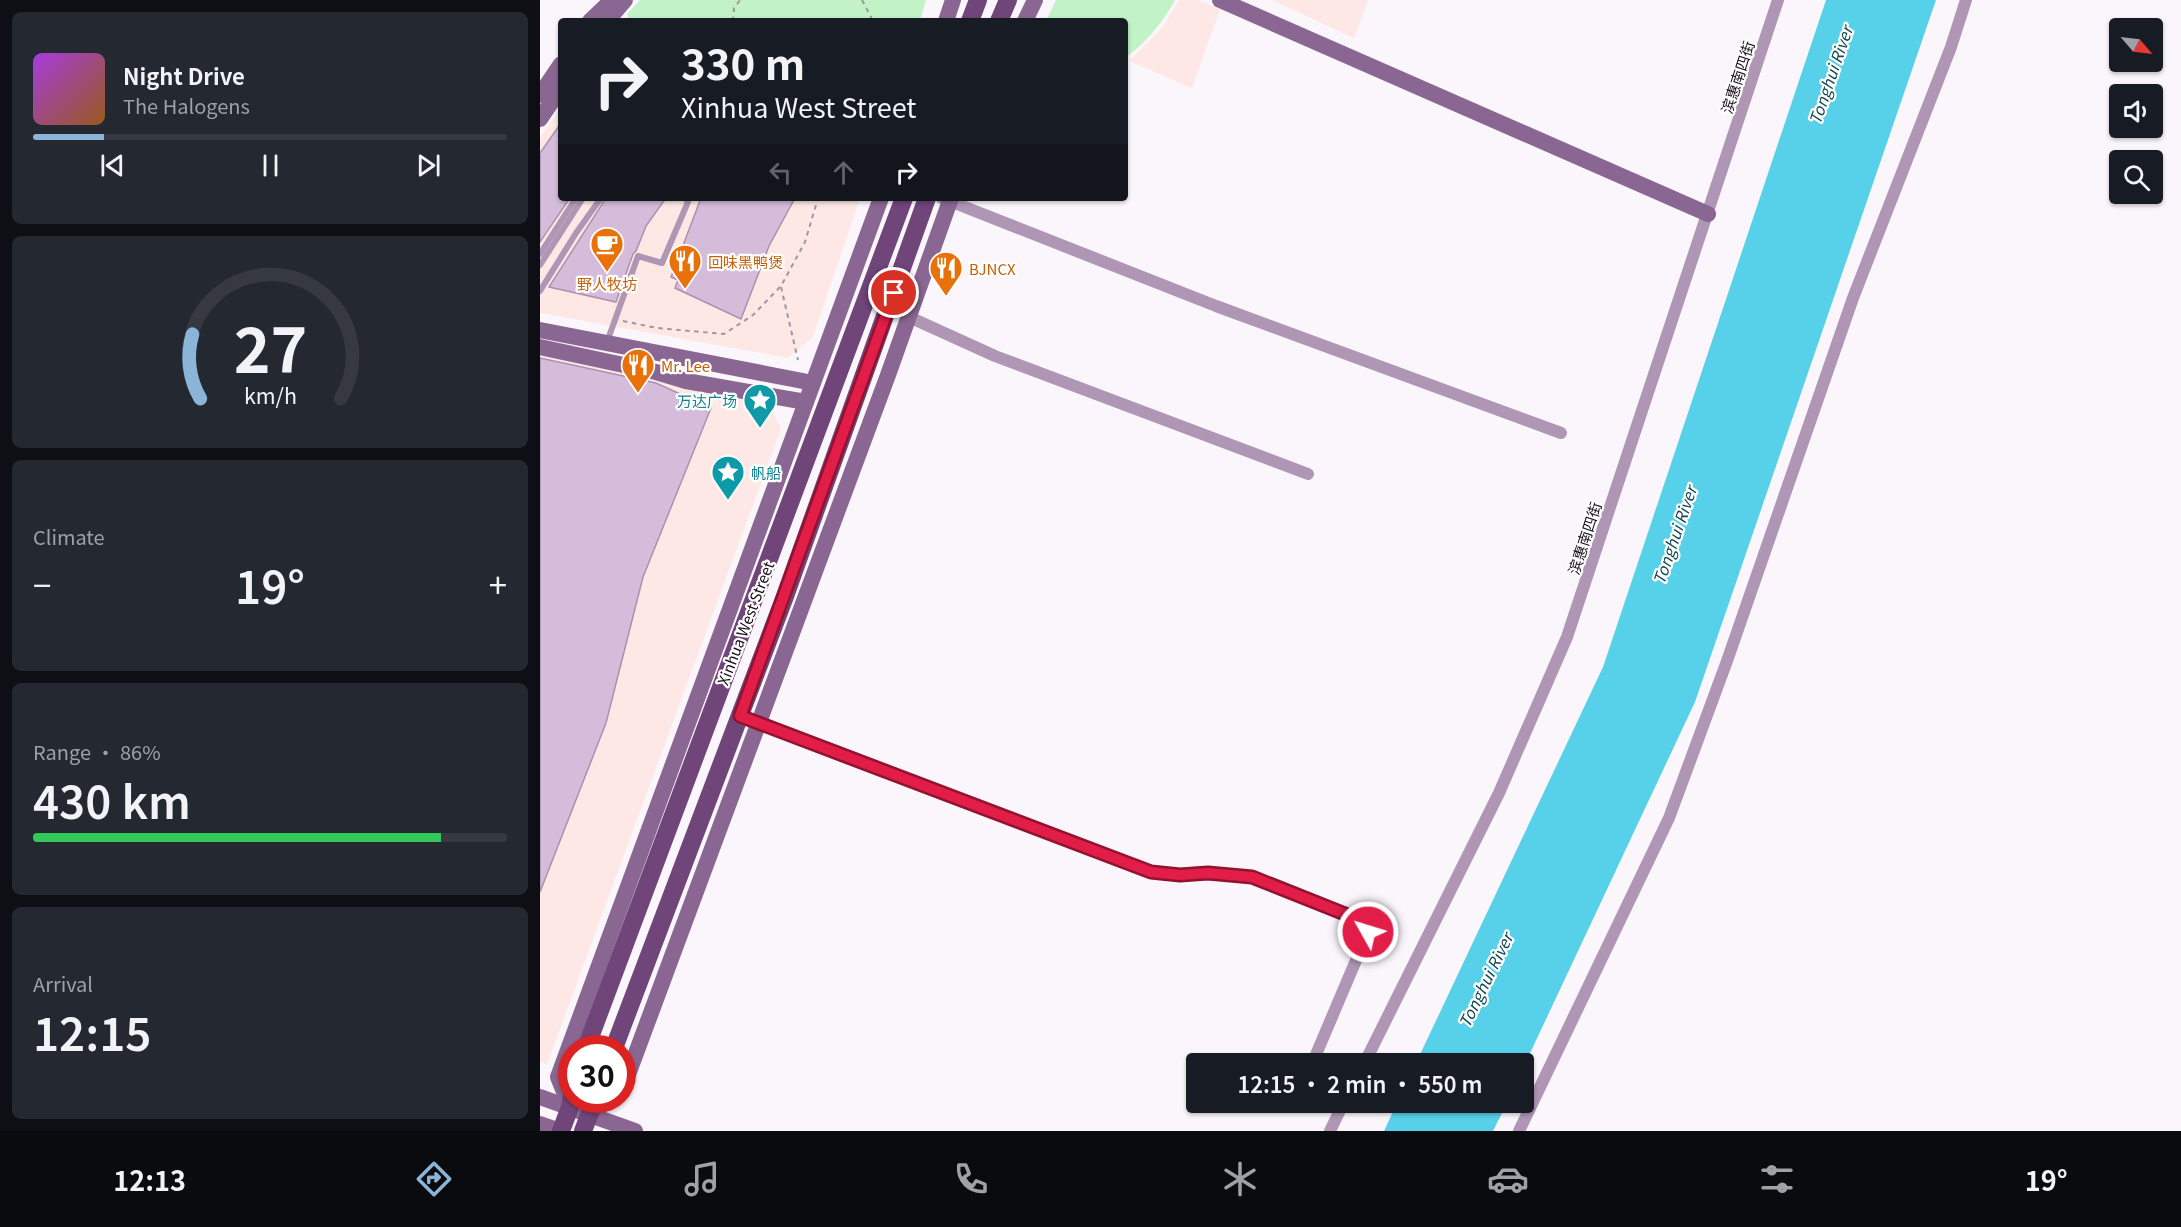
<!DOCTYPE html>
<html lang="en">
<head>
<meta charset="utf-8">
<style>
	:root { --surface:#171b24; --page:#242831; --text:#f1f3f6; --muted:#9ea1a6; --line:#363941; --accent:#8ab4d8 }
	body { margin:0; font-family:Georgia,"Noto Sans SC",serif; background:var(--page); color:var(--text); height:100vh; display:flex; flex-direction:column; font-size:22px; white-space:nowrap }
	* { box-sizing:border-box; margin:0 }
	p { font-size:20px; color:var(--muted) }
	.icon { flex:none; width:33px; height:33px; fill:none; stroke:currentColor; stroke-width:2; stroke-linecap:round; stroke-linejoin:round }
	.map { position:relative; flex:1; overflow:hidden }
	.side { display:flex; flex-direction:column; gap:12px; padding:12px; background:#0d0f14; width:540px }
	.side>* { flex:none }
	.guide { position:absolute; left:18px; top:18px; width:570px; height:183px; border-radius:6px; box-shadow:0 2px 4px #0004; background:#171b24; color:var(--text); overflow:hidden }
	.needle { width:39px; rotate:118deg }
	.tools { position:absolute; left:1569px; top:18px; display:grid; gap:12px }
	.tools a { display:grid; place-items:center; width:54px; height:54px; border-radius:6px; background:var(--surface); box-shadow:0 2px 4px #0004; font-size:30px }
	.speed { position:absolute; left:18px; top:1035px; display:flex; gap:12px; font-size:30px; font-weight:700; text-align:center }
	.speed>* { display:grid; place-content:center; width:78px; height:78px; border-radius:50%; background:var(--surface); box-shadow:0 2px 4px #0004; line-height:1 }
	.speed .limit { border:9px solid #d22; background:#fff; color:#111 }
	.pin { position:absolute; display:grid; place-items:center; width:51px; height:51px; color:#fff; margin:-26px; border:3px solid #fff; border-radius:50%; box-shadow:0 2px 6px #0007 }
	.me { position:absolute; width:66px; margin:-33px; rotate:309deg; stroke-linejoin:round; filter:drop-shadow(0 0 4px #0008) }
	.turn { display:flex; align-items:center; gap:21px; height:126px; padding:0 24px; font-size:27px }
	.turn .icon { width:78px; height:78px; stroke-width:2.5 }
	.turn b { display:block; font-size:42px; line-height:51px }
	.lanes { display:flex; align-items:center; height:57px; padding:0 24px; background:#0003; justify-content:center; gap:30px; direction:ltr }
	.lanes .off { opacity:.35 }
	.big { font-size:45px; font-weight:600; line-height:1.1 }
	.side .widget { flex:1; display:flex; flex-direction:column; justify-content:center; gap:9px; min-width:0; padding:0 21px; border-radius:9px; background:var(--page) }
	.side .dial { align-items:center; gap:0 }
	.dial svg { height:156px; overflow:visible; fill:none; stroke:var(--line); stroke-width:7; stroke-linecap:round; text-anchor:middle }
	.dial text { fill:var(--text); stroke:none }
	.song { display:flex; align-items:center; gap:18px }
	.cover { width:72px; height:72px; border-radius:9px; background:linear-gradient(135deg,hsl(280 70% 55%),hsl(30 70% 35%)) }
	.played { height:6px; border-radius:3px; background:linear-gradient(90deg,var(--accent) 15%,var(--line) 15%) }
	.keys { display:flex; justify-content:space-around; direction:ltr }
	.heat { display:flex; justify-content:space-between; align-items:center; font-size:33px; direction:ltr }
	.charge { height:9px; border-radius:4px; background:linear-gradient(90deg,#34c759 86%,var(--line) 0) }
	.trip { position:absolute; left:646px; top:1053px; width:348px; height:60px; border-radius:6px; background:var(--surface); box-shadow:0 2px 4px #0004; font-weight:600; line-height:60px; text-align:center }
	.tabs { display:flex; height:96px; justify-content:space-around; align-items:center; background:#090b0e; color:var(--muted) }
	.tabs .icon { width:42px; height:42px }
	.tabs .selected { color:var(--accent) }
	.tabs b { font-size:27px; color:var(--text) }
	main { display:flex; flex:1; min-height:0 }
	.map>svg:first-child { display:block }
	.commercial { fill:#fee8e5 }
	.green { fill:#c1f3c7 }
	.water { fill:#57d1ea }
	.building { fill:#d5bcda; stroke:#aa91ae; stroke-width:1.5 }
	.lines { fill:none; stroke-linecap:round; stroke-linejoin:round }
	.path { stroke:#9e979f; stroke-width:2; stroke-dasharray:4.5 4.5; stroke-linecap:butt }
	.lane { stroke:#ae96b4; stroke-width:6 }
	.street { stroke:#ae96b4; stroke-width:12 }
	.secondary { stroke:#8a6792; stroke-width:16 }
	.primary { stroke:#70457a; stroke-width:18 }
	.route-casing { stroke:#92132f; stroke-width:15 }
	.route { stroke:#e11d48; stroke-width:10 }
	.labels { text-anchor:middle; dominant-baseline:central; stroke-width:4.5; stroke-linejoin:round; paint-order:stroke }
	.street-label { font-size:15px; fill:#160d18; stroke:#fff }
	.food-label { font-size:15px; fill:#c56008; stroke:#fff; text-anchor:start }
	.culture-label { font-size:15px; fill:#0d838f; stroke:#fff; text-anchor:end }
	.water-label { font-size:16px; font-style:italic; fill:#154a55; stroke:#fff }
</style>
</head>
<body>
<main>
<section class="side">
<div class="widget">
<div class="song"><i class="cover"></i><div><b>Night Drive</b><p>The Halogens</p></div></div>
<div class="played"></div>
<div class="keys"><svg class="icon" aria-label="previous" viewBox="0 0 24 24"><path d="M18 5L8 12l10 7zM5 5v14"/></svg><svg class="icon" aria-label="pause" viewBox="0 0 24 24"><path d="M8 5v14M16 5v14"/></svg><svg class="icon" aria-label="next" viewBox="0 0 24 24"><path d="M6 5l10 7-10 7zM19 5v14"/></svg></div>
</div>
<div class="widget dial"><svg viewBox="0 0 100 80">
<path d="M14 69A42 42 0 1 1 86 69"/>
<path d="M14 69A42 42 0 0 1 10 36" stroke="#8ab4d8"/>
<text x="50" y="56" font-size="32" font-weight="700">27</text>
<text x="50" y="72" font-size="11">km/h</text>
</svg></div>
<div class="widget"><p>Climate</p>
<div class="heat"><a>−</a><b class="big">19°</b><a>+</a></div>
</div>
<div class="widget"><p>Range · 86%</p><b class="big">430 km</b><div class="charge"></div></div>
<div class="widget"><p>Arrival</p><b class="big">12:15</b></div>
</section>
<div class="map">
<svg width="1641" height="1131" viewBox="0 0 1641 1131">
	<rect width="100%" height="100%" fill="#fbf6fc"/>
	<g class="commercial">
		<polygon points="639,0 657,0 680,9 652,88 589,61 622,28"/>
		<polygon points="732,0 828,0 814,38"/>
		<polygon points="21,107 21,198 320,198 273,337 248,358 0,313 0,138"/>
		<polygon points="0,355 230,405 241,429 7,1064 0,1062"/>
	</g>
	<g class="green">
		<polygon points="100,0 386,0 380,21 89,21 87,14"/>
		<path d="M 516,0 L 635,0 C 624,21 604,45 585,58 L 585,21 L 506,21 Z"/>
	</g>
	<g class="water">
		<polygon points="1286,0 1396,0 1155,702 984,1066 984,1064 876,1063 1063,667"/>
		<polygon points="857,1103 857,1102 967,1103 953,1131 844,1131"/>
	</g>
	<g class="building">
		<polygon points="21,123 21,198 30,198 0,242 0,153"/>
		<polygon points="66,198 126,198 106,226 96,251 93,254 76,302 9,287"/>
		<polygon points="161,198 255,198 229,246 201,319 135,288 138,280 131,277"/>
		<polygon points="0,358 116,383 171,408 103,577 66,723 0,892"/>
	</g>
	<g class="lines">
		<g class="path">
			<polyline points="322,0 331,17 330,21"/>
			<polyline points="193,21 194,8 200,0"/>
			<polyline points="241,287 258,360"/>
			<polyline points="83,321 117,328 184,334 213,315 241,286 265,242 278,198"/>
		</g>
		<g class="lane">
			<polyline points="0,254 36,198"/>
			<polyline points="0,265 43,198"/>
			<polyline points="0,291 36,233 61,198"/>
			<polyline points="67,342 98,256 122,263 148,202 145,198"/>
		</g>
		<g class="street">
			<polyline points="402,198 676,306 1021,433"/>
			<polyline points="369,317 455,356 768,474"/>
			<polyline points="200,716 611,872 641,875 668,873 712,877 825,922 828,932 772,1064"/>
			<polyline points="824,1064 959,793 1027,637 1238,0"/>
			<polyline points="755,1104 755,1102"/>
			<polyline points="790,1131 804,1102"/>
			<polyline points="979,1131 1129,818 1187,661 1313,298 1411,47 1426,0"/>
		</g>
		<g class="secondary">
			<polyline points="680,0 1168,214"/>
			<polyline points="50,21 72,0"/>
			<polyline points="67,21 85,0"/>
			<polyline points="406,21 413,0"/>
			<polyline points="485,21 495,0"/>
			<polyline points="0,95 21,64"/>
			<polyline points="0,119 21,88"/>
			<polyline points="0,330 273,383"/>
			<polyline points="0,347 116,372 146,381 266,402"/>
			<polyline points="82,1083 86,1080 348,375 411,198"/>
			<polyline points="0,1097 95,1131"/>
			<polyline points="30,1107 18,1077 341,198"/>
			<polyline points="0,1124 20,1131"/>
		</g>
		<g class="primary">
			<polyline points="430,21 438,0"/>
			<polyline points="459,21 468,0"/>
			<polyline points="46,1048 364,198"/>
			<polyline points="74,1048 244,599 387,198"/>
			<polyline points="21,1131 30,1107 32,1096"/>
			<polyline points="43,1131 55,1100"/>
		</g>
	</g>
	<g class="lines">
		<g class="route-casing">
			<polyline id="route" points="354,293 200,716 611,872 640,875 668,873 712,877 825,922 828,932"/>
		</g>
		<use href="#route" class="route"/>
	</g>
	<defs>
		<g id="cafe-pin" transform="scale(1.725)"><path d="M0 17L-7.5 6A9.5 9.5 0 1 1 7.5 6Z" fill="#e8710a" stroke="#fff"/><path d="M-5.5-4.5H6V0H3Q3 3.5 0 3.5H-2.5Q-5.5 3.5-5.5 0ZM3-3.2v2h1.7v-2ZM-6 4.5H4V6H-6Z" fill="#fff"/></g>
		<g id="restaurant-pin" transform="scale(1.725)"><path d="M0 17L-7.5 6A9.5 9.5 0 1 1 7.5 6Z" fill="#e8710a" stroke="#fff"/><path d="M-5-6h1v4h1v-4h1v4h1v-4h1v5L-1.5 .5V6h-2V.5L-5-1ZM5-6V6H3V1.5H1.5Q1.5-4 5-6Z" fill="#fff"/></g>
		<g id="sight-pin" transform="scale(1.725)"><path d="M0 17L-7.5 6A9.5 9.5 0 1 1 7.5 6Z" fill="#0f9aa8" stroke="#fff"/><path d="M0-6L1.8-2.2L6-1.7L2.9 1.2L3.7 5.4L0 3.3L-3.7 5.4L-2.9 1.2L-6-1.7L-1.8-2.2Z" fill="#fff"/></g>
	</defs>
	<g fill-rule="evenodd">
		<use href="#cafe-pin" x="67" y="244"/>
		<use href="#restaurant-pin" x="145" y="261"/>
		<use href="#restaurant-pin" x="406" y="268"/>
		<use href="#restaurant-pin" x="98" y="365"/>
		<use href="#sight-pin" x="220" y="400"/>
		<use href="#sight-pin" x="188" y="472"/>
	</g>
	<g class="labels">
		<g class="street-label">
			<text transform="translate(1197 77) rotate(-72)">滨惠南四街</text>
			<text transform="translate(1044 538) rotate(-72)">滨惠南四街</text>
			<text transform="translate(205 623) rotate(-69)">Xinhua West Street</text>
		</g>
		<g class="food-label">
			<text x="168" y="261">回味黑鸭煲</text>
			<text x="429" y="268">BJNCX</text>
			<text x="67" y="283" text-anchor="middle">野人牧坊</text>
			<text x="121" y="365">Mr. Lee</text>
		</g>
		<g class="culture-label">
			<text x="197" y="400">万达广场</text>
			<text x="211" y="472" text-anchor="start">帆船</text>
		</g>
		<g class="water-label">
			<text transform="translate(1290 75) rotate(-71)">Tonghui River</text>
			<text transform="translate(1134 535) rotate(-71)">Tonghui River</text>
			<text transform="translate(945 980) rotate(-64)">Tonghui River</text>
		</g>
	</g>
</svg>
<div class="tools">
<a><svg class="needle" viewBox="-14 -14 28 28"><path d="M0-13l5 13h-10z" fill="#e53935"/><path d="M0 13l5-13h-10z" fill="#9ea1a6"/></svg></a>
<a><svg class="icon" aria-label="sound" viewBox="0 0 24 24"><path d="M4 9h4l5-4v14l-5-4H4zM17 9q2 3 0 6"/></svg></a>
<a><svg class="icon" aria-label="search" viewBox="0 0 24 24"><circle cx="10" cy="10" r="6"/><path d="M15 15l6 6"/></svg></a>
</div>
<div class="speed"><div class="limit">30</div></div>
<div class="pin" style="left:354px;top:293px;background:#d93025"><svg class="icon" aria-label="arrive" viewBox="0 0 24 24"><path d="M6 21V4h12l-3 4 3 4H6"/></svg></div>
<svg class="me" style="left:828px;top:932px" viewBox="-20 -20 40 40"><circle r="17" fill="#e11d48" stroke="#fff" stroke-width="3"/><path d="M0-11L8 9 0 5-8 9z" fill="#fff"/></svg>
<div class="trip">12:15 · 2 min · 550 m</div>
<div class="guide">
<div class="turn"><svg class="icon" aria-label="right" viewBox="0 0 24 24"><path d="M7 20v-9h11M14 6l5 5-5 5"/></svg><div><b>330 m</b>Xinhua West Street</div></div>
<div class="lanes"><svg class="icon off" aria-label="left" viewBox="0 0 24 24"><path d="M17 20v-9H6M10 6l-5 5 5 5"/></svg><svg class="icon off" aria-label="ahead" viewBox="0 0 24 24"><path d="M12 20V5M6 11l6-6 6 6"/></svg><svg class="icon" aria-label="right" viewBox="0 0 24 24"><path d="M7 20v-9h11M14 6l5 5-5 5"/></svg></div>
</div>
</div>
</main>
<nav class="tabs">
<b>12:13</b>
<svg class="icon selected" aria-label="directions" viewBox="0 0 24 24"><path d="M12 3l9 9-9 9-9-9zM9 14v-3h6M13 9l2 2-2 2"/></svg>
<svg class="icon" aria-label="music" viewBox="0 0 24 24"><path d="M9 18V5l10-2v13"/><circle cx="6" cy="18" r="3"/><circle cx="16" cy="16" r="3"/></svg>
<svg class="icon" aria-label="phone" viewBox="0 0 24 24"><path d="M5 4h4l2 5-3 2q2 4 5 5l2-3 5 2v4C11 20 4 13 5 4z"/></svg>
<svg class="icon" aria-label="climate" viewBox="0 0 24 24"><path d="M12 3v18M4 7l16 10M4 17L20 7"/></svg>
<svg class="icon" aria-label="car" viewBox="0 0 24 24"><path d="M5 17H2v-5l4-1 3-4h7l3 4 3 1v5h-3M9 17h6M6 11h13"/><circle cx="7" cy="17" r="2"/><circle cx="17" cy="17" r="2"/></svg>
<svg class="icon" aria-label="filters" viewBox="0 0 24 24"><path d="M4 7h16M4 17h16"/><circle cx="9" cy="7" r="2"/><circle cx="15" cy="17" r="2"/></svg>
<b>19°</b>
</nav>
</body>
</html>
